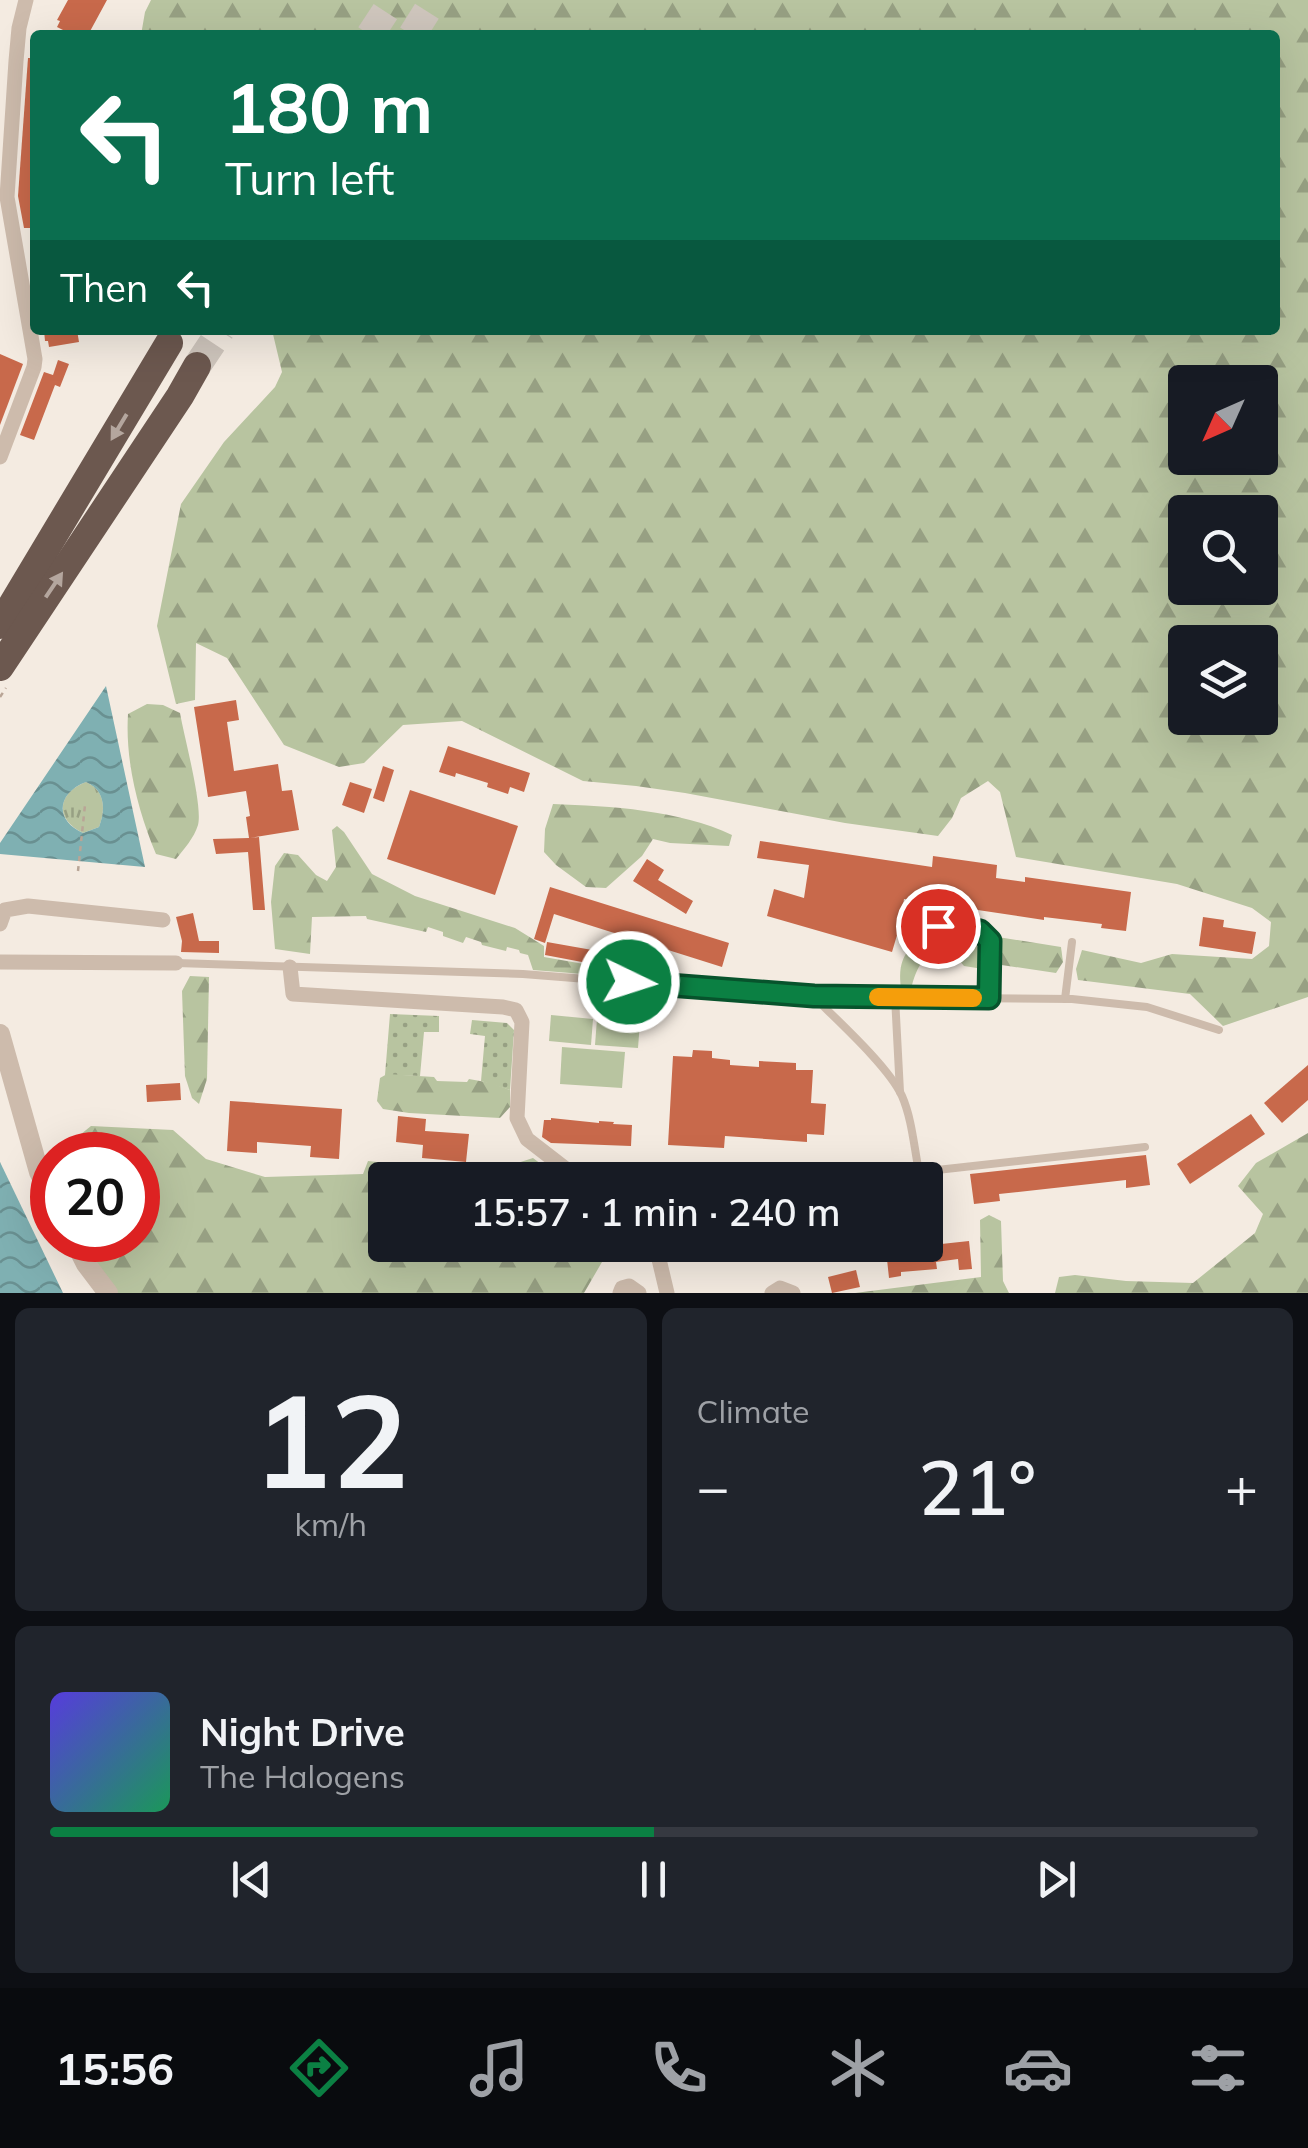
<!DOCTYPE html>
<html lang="en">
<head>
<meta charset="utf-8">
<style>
	:root { --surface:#171b24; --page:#20242c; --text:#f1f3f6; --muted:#9ea1a6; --line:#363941; --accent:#0b8043 }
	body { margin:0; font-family:Mulish,sans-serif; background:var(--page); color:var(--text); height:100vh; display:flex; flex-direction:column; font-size:38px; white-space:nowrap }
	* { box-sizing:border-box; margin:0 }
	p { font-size:32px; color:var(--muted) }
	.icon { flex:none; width:55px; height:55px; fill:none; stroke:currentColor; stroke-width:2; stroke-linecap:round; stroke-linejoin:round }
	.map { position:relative; height:1293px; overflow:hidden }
	.drawer { display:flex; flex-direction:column; gap:15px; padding:15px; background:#0d0f14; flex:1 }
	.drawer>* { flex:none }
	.hud { position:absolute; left:30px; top:30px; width:1250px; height:305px; border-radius:10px; box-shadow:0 10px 40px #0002; background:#0b6e4f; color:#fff; overflow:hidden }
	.needle { width:65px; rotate:225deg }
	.tools { position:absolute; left:1168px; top:365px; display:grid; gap:20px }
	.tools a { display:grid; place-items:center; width:110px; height:110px; border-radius:10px; background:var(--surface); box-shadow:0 10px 40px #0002; font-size:50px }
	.speed { position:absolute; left:30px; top:1132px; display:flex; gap:20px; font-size:50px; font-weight:700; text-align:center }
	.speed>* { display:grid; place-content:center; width:130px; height:130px; border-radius:50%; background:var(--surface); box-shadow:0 10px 40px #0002; line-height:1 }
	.speed .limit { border:15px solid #d22; background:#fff; color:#111 }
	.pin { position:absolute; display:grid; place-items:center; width:85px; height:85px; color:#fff; margin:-42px; border:5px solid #fff; border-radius:50%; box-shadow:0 2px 10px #0007 }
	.me { position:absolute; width:110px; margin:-55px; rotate:94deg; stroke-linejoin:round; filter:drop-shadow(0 0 8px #0008) }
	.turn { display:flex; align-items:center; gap:35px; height:210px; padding:0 30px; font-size:45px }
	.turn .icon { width:130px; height:130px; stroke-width:2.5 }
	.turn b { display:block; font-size:70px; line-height:85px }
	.then { display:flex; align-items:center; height:95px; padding:0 30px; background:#0003; gap:20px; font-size:38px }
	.big { font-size:75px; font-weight:600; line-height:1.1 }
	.drawer .widget { flex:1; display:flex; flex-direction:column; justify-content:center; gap:15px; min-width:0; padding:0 35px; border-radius:15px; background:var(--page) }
	.drawer .dial { align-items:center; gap:0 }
	.dial b { font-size:130px; line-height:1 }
	.song { display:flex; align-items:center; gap:30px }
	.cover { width:120px; height:120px; border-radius:15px; background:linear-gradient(135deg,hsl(250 70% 55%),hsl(150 70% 35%)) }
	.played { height:10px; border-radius:5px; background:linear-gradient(90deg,var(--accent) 50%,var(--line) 50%) }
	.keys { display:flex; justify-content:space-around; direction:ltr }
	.heat { display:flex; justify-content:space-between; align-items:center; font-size:55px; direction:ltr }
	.drawer .tiles { flex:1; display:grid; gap:15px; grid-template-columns:1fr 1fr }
	.widget:last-child { grid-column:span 2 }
	.trip { position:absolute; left:368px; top:1162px; width:575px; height:100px; border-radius:10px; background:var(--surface); box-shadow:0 10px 40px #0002; font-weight:600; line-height:100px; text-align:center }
	.tabs { display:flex; height:160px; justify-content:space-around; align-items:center; background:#090b0e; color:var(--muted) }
	.tabs .icon { width:70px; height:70px }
	.tabs .on { color:var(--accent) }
	.tabs b { font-size:45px; color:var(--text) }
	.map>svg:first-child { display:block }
	.grass { fill:url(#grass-dots) }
	.forest { fill:url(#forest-firs); fill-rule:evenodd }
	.park { fill:url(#park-tufts) }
	.pitch { fill:#b8c4a0 }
	.water { fill:url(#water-waves); fill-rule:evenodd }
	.building { fill:#c8694b }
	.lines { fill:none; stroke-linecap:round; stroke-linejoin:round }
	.trunk-tunnel { stroke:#cfc6bd; stroke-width:28; stroke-dasharray:28 14; stroke-linecap:butt }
	.path { stroke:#b9a596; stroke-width:2.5; stroke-dasharray:5 5; stroke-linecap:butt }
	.service { stroke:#cdbbac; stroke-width:8 }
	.minor { stroke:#cdbbac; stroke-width:15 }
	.tertiary { stroke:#cdbbac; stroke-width:20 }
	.trunk { stroke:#6c584f; stroke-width:28 }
	.oneway { fill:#b4a69e }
	.route-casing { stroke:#07532c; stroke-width:25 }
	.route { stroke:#0b8043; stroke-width:18 }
	.slow { stroke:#f59e0b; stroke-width:18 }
</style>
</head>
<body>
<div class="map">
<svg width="1308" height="1293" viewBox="0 0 1308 1293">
	<defs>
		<pattern id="grass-dots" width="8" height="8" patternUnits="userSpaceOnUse" patternTransform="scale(2.5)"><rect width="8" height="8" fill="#b8c4a0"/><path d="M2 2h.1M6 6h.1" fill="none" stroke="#97a083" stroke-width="1.8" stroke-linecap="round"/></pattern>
		<pattern id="forest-firs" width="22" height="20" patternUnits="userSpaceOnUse" patternTransform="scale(2.5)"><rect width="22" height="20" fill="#b8c4a0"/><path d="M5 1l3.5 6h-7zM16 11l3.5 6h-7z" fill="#97a083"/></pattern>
		<pattern id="park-tufts" width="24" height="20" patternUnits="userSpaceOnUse" patternTransform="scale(2.5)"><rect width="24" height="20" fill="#b8c4a0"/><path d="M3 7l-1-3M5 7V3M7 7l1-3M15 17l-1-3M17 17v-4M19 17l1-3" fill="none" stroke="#97a083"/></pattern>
		<pattern id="water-waves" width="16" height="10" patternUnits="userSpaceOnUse" patternTransform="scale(2.5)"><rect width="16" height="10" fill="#7fb0b2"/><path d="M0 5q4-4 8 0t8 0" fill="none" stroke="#699091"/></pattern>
	</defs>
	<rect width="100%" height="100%" fill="#f4ebe1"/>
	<g class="grass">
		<polygon points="390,1014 439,1016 439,1032 424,1032 420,1076 385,1075"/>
		<polygon points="472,1020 507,1023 514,1030 510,1090 481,1081 485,1036 470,1034"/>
	</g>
	<g class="forest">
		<path d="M 151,0 L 1308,0 L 1308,997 L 1223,1026 L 1190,994 L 1078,980 L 1076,969 L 1082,950 L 1141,963 L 1172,954 L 1252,959 L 1269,946 L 1271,922 L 1252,908 L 1177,884 L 1016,857 L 1000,792 L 988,781 L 961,798 L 952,818 L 938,836 L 845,823 L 685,793 L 636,786 L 583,781 L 462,721 L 403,725 L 364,763 L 339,767 L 284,745 L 227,658 L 196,643 L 195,700 L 176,704 L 157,626 L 181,504 L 224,442 L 275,387 L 282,372 L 272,330 L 1275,330 L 1275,35 L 141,35 L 145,12 ZM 1260,382 L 1260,458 L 1185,458 L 1185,382 ZM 1260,512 L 1260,588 L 1185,588 L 1185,512 ZM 1260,642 L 1260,718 L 1185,718 L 1185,642 Z"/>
		<path d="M 147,704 L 163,705 L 180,713 C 184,736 203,806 198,825 C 194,838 184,849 176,859 L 156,854 C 138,811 125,761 128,714 Z"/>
		<path d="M 553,804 C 610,806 680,810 732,835 L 729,846 L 670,843 L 653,839 L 642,856 L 606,888 L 586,887 L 556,865 L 544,852 L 545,829 Z"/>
		<polygon points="337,826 344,832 372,874 415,896 515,928 544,946 544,957 641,974 647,973 714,978 723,980 721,985 533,970 528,955 520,953 519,950 507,947 506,951 482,945 481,942 466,937 463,943 443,936 443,932 428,927 426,932 367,919 366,916 312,917 310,954 275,949 271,902 275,866 284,853 298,855 316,875 327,881 336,867 332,830"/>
		<path d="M 922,937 L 970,942 L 985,951 L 986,962 L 983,969 L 964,966 L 952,952 C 927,950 919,961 912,985 L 901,988 C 898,964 903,952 922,937 Z"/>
		<polygon points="998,937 1061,947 1063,962 1056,973 995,964"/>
		<polygon points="190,976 209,977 207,1079 199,1104 192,1098 185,1076 182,991"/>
		<polygon points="387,1074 434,1077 437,1081 467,1082 469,1079 491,1083 510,1090 510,1107 500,1118 409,1113 383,1109 377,1101 380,1078"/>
		<polygon points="91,1126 173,1130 206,1159 265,1177 363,1174 368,1161 483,1174 533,1158 562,1180 385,1180 385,1245 601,1245 602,1262 584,1293 116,1293 81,1240 138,1240 138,1155 55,1155"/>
		<polygon points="1308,1133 1308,1293 1055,1293 1059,1277 1075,1275 1126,1281 1193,1283 1255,1233 1263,1214 1238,1186 1256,1163"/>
		<polygon points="989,1215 1001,1221 1003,1281 1009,1293 855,1293 981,1277 980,1220"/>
	</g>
	<path class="park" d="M 86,782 C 105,790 106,809 99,827 L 83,833 C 54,819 57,793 86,782 Z"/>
	<g class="pitch">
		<polygon points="551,1015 593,1019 591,1045 549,1041"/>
		<polygon points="597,1019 640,1022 638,1048 595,1045"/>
		<polygon points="562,1047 625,1052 622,1088 560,1084"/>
	</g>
	<g class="water">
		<path d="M 106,686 L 145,867 L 0,854 L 0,843 ZM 86,782 C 105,790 106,809 99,827 L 83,833 C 54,820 57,793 86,782 Z"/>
		<polygon points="0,1162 63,1293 0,1293"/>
	</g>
	<g class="building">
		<polygon points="68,0 107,0 88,35 73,35 57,27 60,21 57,20"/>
		<polygon points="28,58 35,58 35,228 24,228 18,196"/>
		<polygon points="44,330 77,330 79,342 49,347 48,341 45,341"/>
		<polygon points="0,354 23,364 0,425"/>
		<polygon points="58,360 69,364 60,387 55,385 34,440 20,435 44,372 53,375"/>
		<polygon points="236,700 239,720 227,722 234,771 278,764 282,791 292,790 299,830 250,838 259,837 265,910 253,910 248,852 216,854 213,839 249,838 246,817 250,816 246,791 208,797 194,707"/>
		<polygon points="448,746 530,773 524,792 510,787 508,794 487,787 488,783 456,773 455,777 439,772"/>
		<polygon points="383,766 394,770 384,802 373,798"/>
		<polygon points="350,782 372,789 364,813 342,805"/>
		<polygon points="410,790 518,826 495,895 387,859"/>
		<polygon points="760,841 932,867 933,856 997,865 996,878 1025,882 1025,877 1131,892 1126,931 1101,928 1102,924 1044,917 1044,920 904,899 900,925 892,952 767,916 774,889 804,898 809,865 757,858"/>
		<polygon points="647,859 664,870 658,880 693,901 686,914 633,881"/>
		<polygon points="550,887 729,943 722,967 554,914 545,943 534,939"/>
		<polygon points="193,913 199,941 219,941 219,953 181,952 182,941 176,917"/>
		<polygon points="1203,917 1224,920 1223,927 1256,932 1252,954 1199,946"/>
		<polygon points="547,942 643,959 640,973 545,955"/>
		<polygon points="693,1050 712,1051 712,1058 730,1060 730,1065 759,1067 759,1061 796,1063 796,1070 813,1070 811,1103 826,1104 824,1135 807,1134 807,1142 725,1136 724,1148 668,1145 673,1056 692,1057"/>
		<polygon points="1308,1065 1308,1100 1282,1123 1264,1103"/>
		<polygon points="180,1083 181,1100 147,1102 146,1085"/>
		<polygon points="230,1101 342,1109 339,1159 310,1157 311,1146 257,1142 257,1153 227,1151"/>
		<polygon points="1251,1114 1265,1134 1190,1184 1177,1164"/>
		<polygon points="398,1116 426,1119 425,1131 469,1134 466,1162 422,1158 423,1145 396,1142"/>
		<polygon points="551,1118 599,1123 599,1121 614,1122 613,1124 632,1125 631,1146 551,1143 542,1137 544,1120 551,1120"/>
		<polygon points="1146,1155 1150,1185 1126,1188 1126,1180 999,1194 1000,1201 974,1204 970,1174"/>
		<polygon points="969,1241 972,1269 959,1270 958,1259 936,1262 937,1269 901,1272 901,1276 889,1278 886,1250"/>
		<polygon points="856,1270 860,1287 832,1293 828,1277"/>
	</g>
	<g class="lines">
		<g class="trunk-tunnel">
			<polyline points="370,35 393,0"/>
			<polyline points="412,35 434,0"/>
			<polyline points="197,366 221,330"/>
		</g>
		<g class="path">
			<polyline points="0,697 6,688"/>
			<polyline points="78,871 85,805"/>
		</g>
		<g class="service">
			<polyline points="938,927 980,931 991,941 989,998"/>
			<polyline points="176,963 523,974 814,997 1072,999 1147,1007 1219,1030"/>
			<path d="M 814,997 C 837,1020 889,1067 902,1096 C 912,1119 914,1147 919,1172 L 1145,1147"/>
			<polyline points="895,997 900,1092"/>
			<polyline points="1065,999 1072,942"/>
		</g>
		<g class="minor">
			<polyline points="0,457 34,367 35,359 7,197 16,61 19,28 26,0"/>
			<polyline points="0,924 5,910 28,906 163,920"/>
			<polyline points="0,962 176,963"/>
			<polyline points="290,967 293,994 503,1007 516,1010 522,1022 517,1118 527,1139 580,1180"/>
			<polyline points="653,1245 658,1255 667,1293"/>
			<polyline points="620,1293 622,1288 629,1286 639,1293"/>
			<polyline points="772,1293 780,1288 793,1293"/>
		</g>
		<g class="tertiary">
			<polyline points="0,1034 39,1172 52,1198"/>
			<polyline points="74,1240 86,1264 108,1293"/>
		</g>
		<g class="trunk">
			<polyline points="0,625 169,343"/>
			<polyline points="0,667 180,396 197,366"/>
		</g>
	</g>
	<defs><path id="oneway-solid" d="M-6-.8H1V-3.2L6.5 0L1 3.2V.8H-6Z" transform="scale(2.5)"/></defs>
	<g class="oneway">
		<use href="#oneway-solid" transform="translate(119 427) rotate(121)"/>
		<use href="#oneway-solid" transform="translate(54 585) rotate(-56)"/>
	</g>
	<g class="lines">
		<g class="route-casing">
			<polyline id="route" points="629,982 814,996 989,998 990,941 980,931 938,926"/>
		</g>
		<use href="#route" class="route"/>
		<polyline class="slow" points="878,997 973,998"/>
	</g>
</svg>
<div class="tools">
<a><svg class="needle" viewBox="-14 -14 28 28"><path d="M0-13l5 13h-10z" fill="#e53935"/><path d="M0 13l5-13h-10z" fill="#9ea1a6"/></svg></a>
<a><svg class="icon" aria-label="search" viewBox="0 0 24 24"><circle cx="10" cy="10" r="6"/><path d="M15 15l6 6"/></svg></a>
<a><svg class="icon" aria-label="layers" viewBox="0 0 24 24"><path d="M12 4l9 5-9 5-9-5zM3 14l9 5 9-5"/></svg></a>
</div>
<div class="speed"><div class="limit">20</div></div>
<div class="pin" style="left:938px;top:926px;background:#d93025"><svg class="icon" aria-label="arrive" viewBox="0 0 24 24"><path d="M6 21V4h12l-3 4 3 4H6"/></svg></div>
<svg class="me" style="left:629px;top:982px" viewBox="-20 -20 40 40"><circle r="17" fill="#0b8043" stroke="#fff" stroke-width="3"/><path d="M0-11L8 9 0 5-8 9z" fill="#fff"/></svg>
<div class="trip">15:57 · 1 min · 240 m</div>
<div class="hud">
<div class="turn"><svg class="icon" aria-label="left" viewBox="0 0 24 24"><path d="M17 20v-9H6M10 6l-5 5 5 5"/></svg><div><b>180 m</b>Turn left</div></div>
<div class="then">Then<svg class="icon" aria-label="left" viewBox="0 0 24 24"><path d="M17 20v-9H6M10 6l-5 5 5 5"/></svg></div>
</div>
</div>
<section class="drawer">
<div class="tiles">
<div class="widget dial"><b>12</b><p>km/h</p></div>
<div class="widget"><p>Climate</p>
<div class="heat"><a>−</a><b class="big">21°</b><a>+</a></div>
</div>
<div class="widget">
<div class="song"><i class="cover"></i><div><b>Night Drive</b><p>The Halogens</p></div></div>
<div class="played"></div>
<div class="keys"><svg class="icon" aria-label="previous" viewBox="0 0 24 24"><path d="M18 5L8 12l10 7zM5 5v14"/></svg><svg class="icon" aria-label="pause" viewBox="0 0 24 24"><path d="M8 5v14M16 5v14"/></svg><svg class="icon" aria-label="next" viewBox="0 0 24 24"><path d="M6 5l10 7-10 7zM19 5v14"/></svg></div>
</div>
</div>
</section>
<nav class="tabs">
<b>15:56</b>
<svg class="icon on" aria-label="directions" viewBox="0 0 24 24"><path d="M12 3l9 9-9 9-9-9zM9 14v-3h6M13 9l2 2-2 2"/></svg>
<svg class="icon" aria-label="music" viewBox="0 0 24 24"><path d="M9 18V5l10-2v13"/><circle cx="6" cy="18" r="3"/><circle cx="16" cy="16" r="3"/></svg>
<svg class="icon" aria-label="phone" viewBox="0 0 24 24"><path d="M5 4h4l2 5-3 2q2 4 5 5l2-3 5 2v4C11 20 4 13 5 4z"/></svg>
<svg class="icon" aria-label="climate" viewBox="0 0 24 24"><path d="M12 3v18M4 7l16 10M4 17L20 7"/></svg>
<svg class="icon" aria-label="car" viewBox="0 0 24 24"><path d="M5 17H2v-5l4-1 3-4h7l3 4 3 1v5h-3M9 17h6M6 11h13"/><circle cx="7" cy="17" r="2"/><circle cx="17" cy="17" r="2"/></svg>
<svg class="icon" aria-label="filters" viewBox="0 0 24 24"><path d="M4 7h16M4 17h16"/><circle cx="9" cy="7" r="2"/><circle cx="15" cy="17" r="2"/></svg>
</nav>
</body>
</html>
